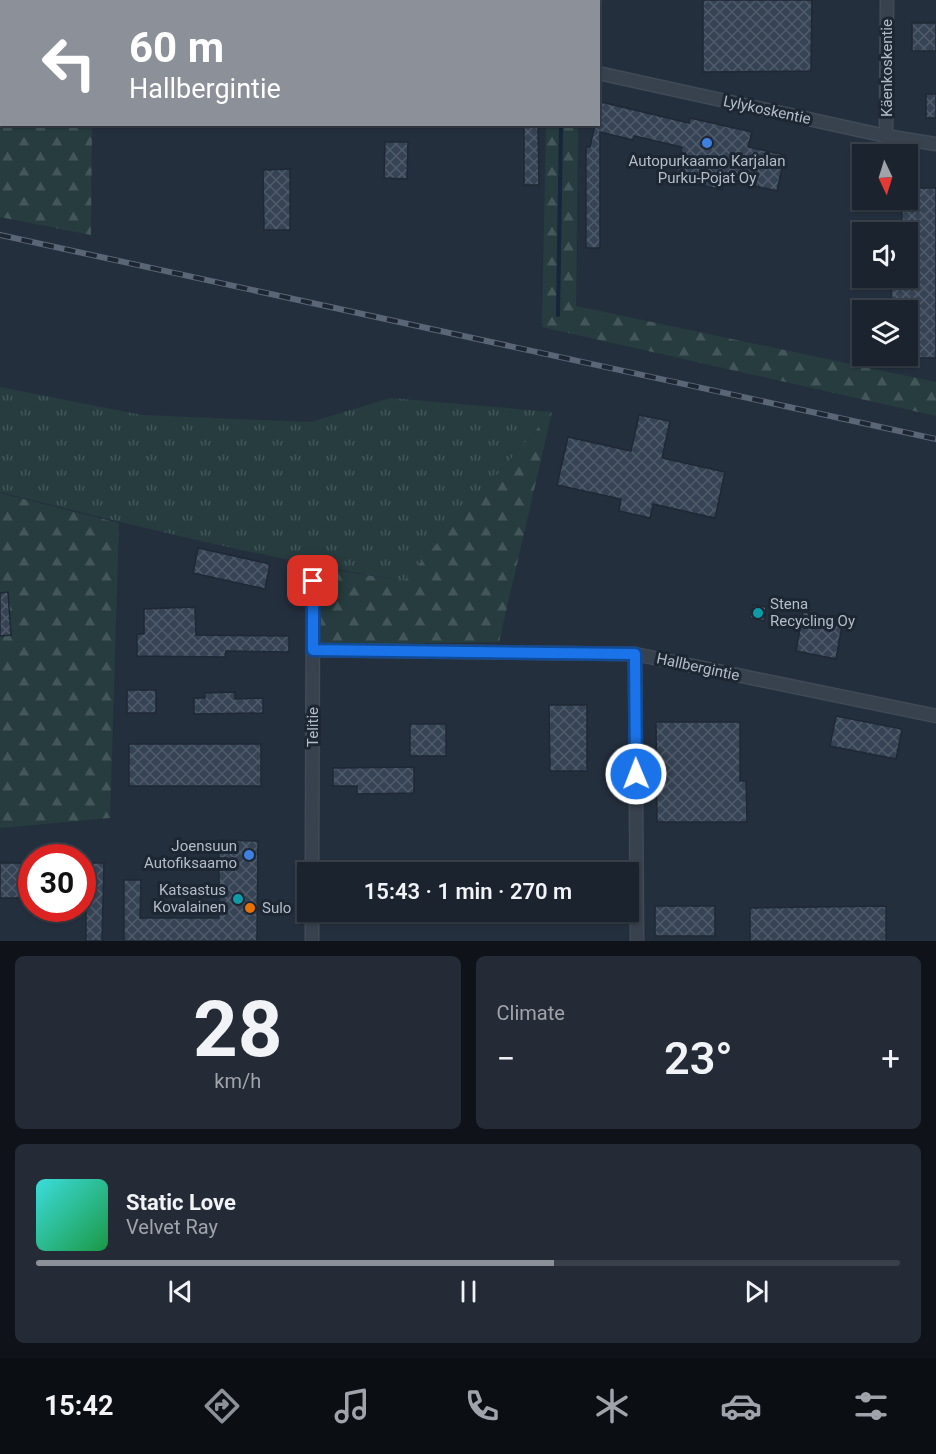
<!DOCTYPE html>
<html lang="en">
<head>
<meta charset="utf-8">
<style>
	:root { --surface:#1b232e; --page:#242b36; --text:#f1f3f6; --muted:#a0a4aa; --line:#39404a; --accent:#8c9099 }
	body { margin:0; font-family:Roboto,sans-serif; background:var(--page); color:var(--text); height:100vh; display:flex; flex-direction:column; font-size:22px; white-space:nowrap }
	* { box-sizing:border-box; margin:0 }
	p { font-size:20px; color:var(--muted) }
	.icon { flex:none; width:33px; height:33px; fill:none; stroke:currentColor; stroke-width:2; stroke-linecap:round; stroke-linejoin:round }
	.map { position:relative; height:941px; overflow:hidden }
	.side { display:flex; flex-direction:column; gap:15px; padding:15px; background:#0f1319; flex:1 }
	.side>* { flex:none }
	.hud { position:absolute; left:0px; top:0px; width:600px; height:126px; box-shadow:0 2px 4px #0004,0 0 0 2px var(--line); background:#8c9099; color:#fff; overflow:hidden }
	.needle { width:39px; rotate:176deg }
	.tools { position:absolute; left:852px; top:144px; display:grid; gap:12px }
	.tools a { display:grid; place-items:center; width:66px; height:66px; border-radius:0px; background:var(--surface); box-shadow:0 2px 4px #0004,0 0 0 2px var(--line); font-size:30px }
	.speed { position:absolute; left:18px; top:844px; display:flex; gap:12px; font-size:30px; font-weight:700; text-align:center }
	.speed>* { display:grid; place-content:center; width:78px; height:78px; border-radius:50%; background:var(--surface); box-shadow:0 2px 4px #0004,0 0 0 2px var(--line); line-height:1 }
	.speed .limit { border:9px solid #d22; background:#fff; color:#111 }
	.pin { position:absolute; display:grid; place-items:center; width:51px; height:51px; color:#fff; margin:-26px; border-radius:12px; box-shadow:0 3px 9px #0006 }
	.me { position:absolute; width:66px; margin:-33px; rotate:359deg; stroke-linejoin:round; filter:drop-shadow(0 0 4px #0008) }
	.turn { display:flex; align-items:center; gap:21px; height:126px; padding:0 30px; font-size:27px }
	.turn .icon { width:78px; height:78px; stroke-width:2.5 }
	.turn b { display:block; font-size:42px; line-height:51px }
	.big { font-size:45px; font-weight:600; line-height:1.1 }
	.side .widget { flex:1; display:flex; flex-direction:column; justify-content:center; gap:9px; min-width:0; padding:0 21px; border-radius:9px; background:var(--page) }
	.side .dial { align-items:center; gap:0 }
	.dial b { font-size:78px; line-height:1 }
	.song { display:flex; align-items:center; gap:18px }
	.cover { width:72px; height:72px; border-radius:9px; background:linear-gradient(135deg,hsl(180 70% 55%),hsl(140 70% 35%)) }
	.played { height:6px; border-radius:3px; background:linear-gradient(90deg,var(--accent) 60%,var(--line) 60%) }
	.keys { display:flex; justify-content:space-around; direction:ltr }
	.heat { display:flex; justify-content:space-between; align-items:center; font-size:33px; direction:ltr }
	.side .tiles { flex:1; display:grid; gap:15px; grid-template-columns:1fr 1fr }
	.widget:last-child { grid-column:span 2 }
	.trip { position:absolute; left:297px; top:862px; width:342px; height:60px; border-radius:0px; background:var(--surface); box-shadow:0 2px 4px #0004,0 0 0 2px var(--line); font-weight:600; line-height:60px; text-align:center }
	.tabs { display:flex; height:96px; justify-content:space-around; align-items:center; background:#0b0e12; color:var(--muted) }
	.tabs .icon { width:42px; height:42px }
	.tabs .selected { color:var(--accent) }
	.tabs b { font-size:27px; color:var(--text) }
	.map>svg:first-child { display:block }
	.grass { fill:url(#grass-tufts) }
	.forest { fill:url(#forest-firs) }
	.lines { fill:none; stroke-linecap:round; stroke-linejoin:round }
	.stream { stroke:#17263c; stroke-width:4 }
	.building { fill:url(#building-cross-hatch); stroke:#1f2835; stroke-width:1.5 }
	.street-casing { stroke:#414a57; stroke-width:15 }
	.street { stroke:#38414e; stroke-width:12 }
	.rail-casing { stroke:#5a6575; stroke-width:6 }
	.rail { stroke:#1d2633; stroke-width:4; stroke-dasharray:11; stroke-linecap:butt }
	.route-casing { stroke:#114b97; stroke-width:15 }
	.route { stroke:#1a73e8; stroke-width:10 }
	.shop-dot { fill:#3f7fe0; stroke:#1d2633; stroke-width:2 }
	.culture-dot { fill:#0f9aa8; stroke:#1d2633; stroke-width:2 }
	.food-dot { fill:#e8710a; stroke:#1d2633; stroke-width:2 }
	.labels { text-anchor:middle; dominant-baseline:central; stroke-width:6; stroke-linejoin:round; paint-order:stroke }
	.street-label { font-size:15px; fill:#b4bcc9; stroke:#1d2633 }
	.poi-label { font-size:15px; fill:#b4bcc9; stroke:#1d2633; text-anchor:start }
</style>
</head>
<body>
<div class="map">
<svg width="936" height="941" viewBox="0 0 936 941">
	<defs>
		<pattern id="grass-tufts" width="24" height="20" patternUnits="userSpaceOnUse" patternTransform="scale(1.5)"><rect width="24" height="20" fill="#263c3f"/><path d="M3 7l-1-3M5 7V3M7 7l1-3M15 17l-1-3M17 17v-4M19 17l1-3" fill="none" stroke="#435659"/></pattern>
		<pattern id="forest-firs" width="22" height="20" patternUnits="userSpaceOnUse" patternTransform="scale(1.5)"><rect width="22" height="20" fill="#263c3f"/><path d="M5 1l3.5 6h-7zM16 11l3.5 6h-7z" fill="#435659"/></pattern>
		<pattern id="building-cross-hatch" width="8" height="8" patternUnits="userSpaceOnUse" patternTransform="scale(1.5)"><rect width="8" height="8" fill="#364354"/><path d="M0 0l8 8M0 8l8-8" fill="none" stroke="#515c6b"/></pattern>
	</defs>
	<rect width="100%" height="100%" fill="#242f3e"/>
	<path class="grass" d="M 0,387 L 142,415 L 311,422 L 390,398 L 552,412 L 404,581 C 268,559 134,526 0,492 Z"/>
	<g class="forest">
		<polygon points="0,0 94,0 2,2 2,124 92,125 91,235 0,217"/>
		<polygon points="546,125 578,125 576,306 936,382 936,416 542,327"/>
		<polygon points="552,412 499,642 321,645 321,568 404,581"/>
		<polygon points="0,493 119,523 110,818 0,828"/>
	</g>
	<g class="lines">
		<g class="stream">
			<polyline points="564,0 564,2"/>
			<polyline points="558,315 561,124"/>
		</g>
	</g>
	<g class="building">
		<polygon points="703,0 812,0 811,71 703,72"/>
		<rect x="912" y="23" width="24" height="28"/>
		<rect x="926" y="94" width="10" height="24"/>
		<polygon points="601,102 689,123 690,118 752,132 748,147 785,155 777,191 724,179 722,190 675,179 682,147 634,136 633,140 600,132 600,248 586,248 586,147 590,147 595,124 598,124"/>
		<polygon points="524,127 538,127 539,185 524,185"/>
		<polygon points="385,142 408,142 407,179 384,178"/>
		<polygon points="290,169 290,230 264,230 263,170"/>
		<polygon points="908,188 936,188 936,358 908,358 908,310 891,310 892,278 908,278 908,232 902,232 902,200 908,200"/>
		<polygon points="639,415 670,421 662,458 725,472 715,518 653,504 650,518 619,511 621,499 557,485 568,437 631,451"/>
		<polygon points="198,548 270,564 265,589 193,573"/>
		<polygon points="8,592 11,635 0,636 0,593"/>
		<polygon points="753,605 766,607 764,621 750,618"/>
		<polygon points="195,607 196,635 289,636 289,652 226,651 225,657 137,656 137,634 144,634 144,609"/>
		<polygon points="803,612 843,620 836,659 796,651"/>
		<rect x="127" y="690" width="29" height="23"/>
		<polygon points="235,692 235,699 263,698 263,713 194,714 194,698 205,698 205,693"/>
		<polygon points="549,705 587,705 587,771 550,771"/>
		<polygon points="836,716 902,729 896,759 830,746"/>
		<polygon points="656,722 740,722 740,781 746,781 747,822 657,822"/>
		<rect x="410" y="724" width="36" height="32"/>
		<rect x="129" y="744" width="132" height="42"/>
		<polygon points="414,767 414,793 357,794 357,786 333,786 333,768"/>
		<polygon points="219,840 258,841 257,941 124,941 124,880 141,880 140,918 219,918"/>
		<rect x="0" y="863" width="32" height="35"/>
		<polygon points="82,863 104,863 102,941 86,941 86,898 82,898"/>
		<rect x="655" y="906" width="60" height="30"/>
		<polygon points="886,906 886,941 750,941 750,908"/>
	</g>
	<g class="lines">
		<g class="street-casing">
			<g id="street">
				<polyline points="290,0 292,2"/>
				<polyline points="598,73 886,136 936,144"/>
				<polyline points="886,136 887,0"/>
				<polyline points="313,650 635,654 936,716"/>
				<polyline points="635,654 637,941"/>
				<polyline points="312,873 313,581"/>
				<polyline points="312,941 312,912"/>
			</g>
		</g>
		<use href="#street" class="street"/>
		<g class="rail-casing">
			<polyline id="rail" points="0,235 936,439"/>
		</g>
		<use href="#rail" class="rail"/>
	</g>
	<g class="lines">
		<g class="route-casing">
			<polyline id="route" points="313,581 313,650 635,654 636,774"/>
		</g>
		<use href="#route" class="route"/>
	</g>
	<g class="shop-dot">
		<circle cx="707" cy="143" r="6"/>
		<circle cx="249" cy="855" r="6"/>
	</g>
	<g class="culture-dot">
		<circle cx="758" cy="613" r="6"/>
		<circle cx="238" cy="899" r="6"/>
	</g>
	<circle class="food-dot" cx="250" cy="908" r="6"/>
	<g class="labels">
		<g class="street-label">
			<text transform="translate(887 68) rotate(-90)">Käenkoskentie</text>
			<text transform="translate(767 110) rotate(12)">Lylykoskentie</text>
			<text transform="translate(698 667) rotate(12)">Hallbergintie</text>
			<text transform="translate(313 727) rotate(-90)">Telitie</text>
		</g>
		<g class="poi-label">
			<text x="707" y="161" text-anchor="middle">Autopurkaamo Karjalan<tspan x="707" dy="17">Purku-Pojat Oy</tspan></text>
			<text x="770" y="604">Stena<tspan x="770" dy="17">Recycling Oy</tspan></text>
			<text x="237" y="846" text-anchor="end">Joensuun<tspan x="237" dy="17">Autofiksaamo</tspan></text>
			<text x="226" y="890" text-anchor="end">Katsastus<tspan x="226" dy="17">Kovalainen</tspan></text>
			<text x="262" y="908">Sulo</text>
		</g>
	</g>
</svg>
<div class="tools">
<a><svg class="needle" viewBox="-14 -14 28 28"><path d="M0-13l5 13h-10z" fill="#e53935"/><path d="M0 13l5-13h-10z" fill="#a0a4aa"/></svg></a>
<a><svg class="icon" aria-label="sound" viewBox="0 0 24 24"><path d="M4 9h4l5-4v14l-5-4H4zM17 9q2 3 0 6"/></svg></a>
<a><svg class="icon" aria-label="layers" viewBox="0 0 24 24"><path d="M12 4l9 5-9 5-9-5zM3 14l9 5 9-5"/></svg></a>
</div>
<div class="speed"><div class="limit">30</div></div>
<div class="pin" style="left:313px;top:581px;background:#d93025"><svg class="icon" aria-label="arrive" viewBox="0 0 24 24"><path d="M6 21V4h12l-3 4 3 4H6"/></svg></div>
<svg class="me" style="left:636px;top:774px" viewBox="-20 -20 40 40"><circle r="17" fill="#1a73e8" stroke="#fff" stroke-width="3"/><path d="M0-11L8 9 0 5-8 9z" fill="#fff"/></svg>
<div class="trip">15:43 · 1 min · 270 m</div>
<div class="hud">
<div class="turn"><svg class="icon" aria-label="left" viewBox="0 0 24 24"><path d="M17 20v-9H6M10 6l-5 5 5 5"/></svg><div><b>60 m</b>Hallbergintie</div></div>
</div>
</div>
<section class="side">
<div class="tiles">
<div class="widget dial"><b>28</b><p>km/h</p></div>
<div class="widget"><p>Climate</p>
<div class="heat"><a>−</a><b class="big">23°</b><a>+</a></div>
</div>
<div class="widget">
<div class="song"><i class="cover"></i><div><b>Static Love</b><p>Velvet Ray</p></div></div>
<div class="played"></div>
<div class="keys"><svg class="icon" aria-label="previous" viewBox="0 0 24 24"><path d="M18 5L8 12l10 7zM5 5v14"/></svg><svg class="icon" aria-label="pause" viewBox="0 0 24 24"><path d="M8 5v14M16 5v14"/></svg><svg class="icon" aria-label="next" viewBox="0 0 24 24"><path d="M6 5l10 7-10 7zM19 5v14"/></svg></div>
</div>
</div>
</section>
<nav class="tabs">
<b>15:42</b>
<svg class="icon selected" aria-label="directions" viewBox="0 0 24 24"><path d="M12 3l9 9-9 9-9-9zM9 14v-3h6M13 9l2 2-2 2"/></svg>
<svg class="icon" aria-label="music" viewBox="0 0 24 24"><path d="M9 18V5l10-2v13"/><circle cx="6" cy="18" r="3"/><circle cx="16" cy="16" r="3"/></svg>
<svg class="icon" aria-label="phone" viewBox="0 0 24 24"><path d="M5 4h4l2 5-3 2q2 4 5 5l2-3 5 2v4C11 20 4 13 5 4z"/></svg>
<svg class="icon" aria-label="climate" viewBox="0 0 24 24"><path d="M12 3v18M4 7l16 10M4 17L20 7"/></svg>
<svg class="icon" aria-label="car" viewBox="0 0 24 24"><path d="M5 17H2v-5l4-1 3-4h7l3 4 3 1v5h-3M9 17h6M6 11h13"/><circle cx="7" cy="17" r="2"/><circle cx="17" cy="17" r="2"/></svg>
<svg class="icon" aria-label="filters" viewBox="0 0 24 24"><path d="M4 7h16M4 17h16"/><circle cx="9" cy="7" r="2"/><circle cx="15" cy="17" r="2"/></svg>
</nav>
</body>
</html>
